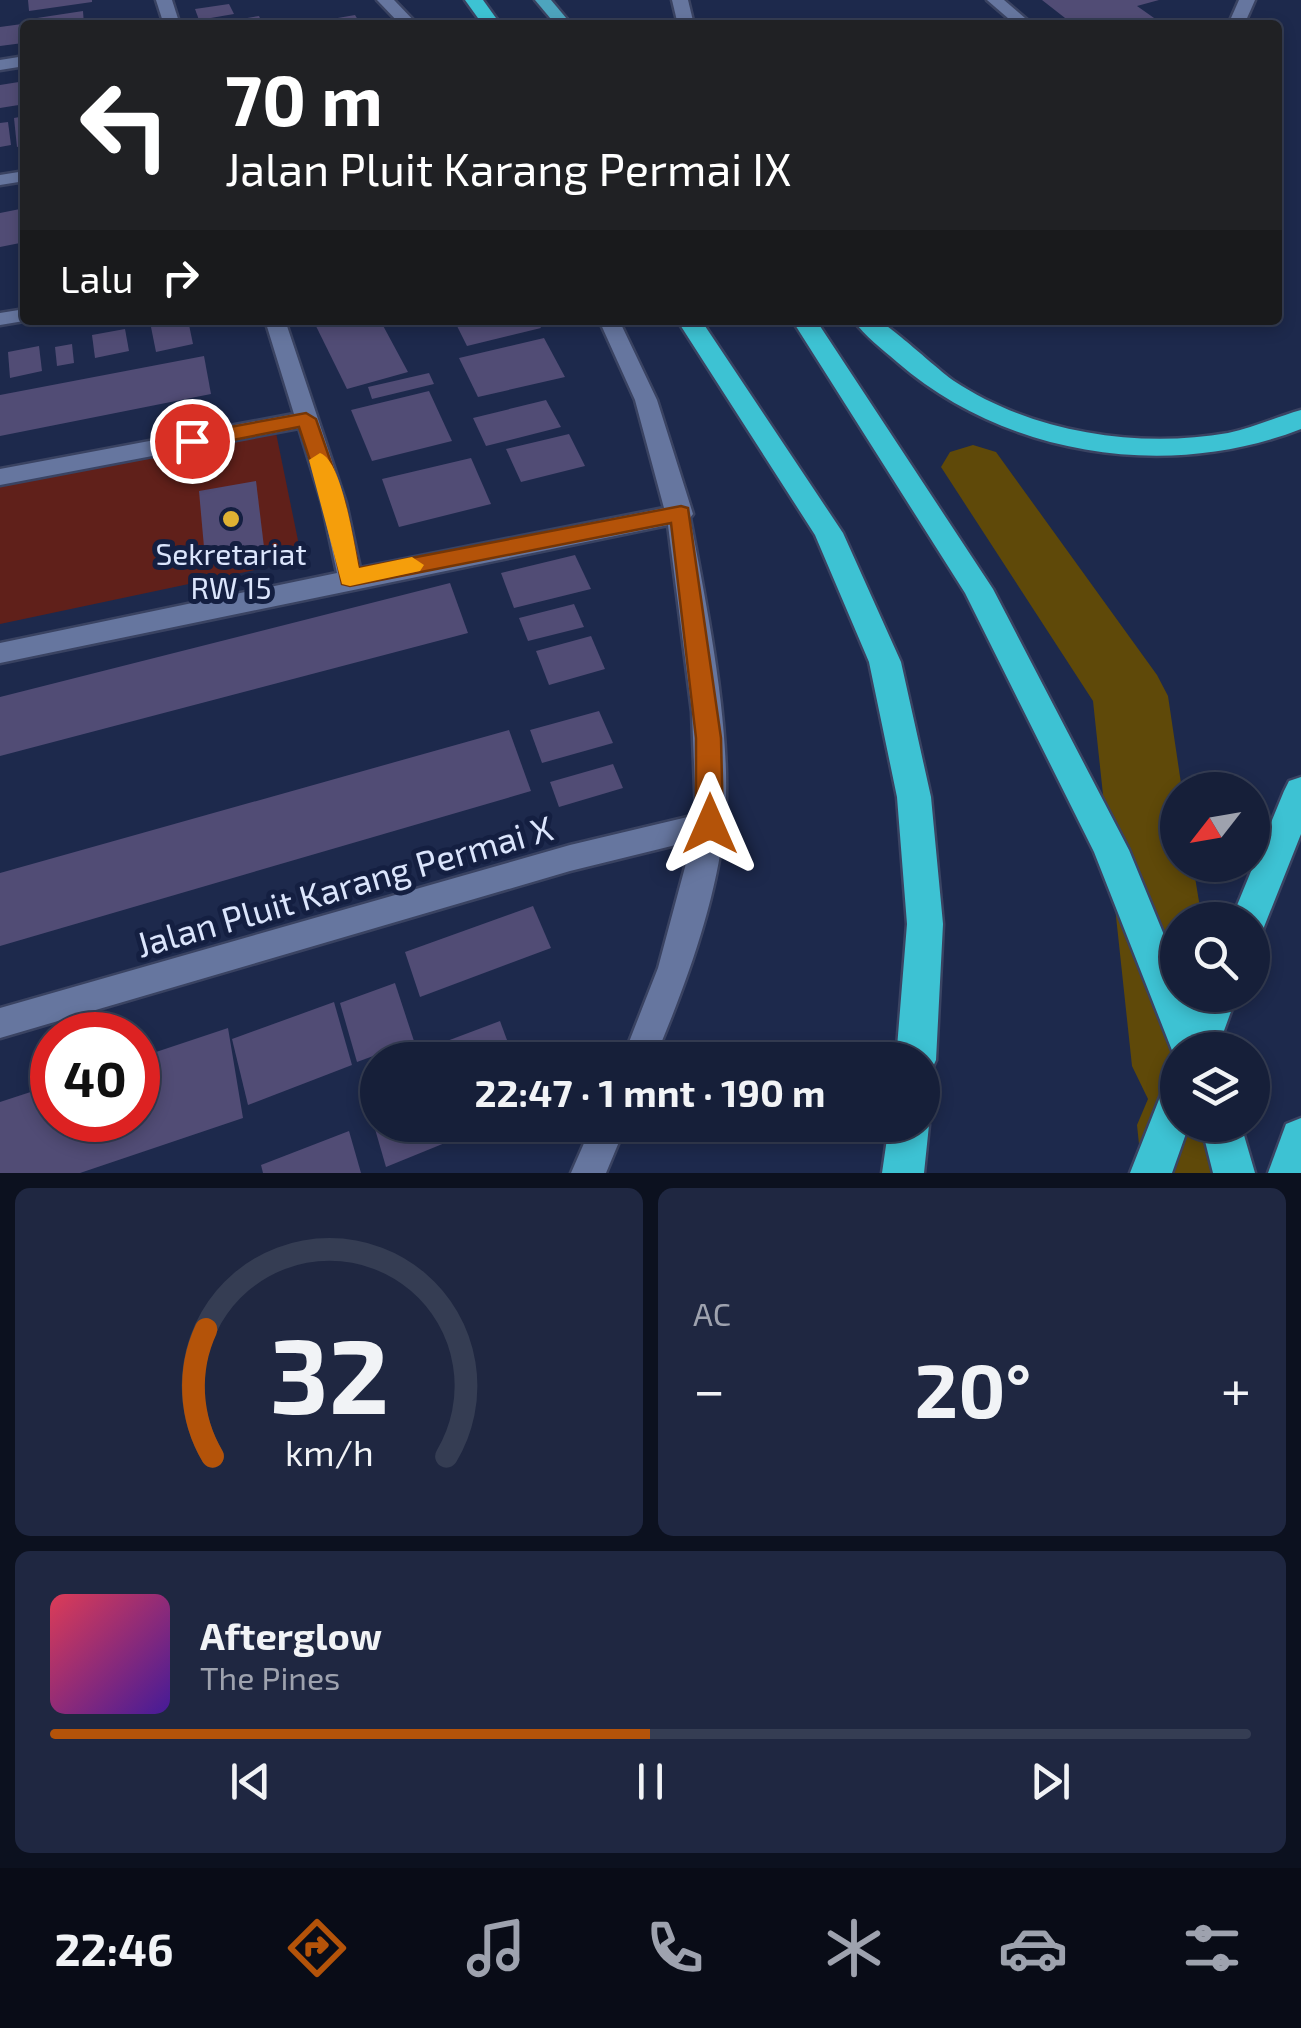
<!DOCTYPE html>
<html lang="id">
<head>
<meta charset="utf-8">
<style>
	:root { --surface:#161f39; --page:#1f2741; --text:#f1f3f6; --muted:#9ea2ae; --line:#353d53; --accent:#b45309 }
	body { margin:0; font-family:"Exo 2",sans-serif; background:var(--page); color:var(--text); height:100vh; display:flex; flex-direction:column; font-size:38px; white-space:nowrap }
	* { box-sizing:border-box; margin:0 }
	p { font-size:32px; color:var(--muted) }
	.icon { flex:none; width:55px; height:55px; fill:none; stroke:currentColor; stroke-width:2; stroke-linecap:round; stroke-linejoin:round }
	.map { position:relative; height:1173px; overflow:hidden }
	.sheet { display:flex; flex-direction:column; gap:15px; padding:15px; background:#0c111f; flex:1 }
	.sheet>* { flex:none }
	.hud { position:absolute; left:20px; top:20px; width:1262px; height:305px; border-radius:10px; box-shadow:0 5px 15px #0003,0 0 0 2px var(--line); background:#202124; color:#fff; overflow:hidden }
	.needle { width:65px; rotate:239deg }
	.fabs { position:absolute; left:1160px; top:772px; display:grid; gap:20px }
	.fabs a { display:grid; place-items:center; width:110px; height:110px; border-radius:50%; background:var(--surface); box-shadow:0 5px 15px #0003,0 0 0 2px var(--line); font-size:50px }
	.speed { position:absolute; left:30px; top:1012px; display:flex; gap:20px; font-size:50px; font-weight:700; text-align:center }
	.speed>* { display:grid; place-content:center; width:130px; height:130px; border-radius:50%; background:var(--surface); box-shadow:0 5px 15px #0003,0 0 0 2px var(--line); line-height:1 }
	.speed .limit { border:15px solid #d22; background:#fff; color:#111 }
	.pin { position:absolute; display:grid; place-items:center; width:85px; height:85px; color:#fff; margin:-42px; border:5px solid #fff; border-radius:50%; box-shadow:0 2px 10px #0007 }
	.me { position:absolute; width:110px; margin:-55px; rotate:0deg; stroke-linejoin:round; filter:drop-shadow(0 0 8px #0008) }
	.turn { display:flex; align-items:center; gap:35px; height:210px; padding:0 40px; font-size:45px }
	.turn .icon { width:130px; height:130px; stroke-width:2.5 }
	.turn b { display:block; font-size:70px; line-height:85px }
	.then { display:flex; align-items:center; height:95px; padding:0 40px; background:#0003; gap:20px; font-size:38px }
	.big { font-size:75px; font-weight:700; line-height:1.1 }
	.sheet .tile { flex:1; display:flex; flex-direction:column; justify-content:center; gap:15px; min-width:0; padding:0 35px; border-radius:15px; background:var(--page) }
	.sheet .dial { align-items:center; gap:0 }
	.dial svg { height:260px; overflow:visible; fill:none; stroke:var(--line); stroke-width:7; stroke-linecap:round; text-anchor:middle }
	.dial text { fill:var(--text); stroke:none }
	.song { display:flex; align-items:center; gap:30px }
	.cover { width:120px; height:120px; border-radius:15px; background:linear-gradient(135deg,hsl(350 70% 55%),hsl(260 70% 35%)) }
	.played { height:10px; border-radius:5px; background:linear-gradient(90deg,var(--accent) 50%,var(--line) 50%) }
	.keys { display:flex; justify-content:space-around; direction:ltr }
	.heat { display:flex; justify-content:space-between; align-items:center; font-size:55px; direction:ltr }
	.sheet .tiles { flex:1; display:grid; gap:15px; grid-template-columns:1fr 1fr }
	.tile:last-child { grid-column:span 2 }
	.trip { position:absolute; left:360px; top:1042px; width:580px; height:100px; border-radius:50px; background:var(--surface); box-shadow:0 5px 15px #0003,0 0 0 2px var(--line); font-weight:700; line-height:100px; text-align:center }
	.dock { display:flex; height:160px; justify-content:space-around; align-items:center; background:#090c17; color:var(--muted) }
	.dock .icon { width:70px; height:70px }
	.dock .current { color:var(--accent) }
	.dock b { font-size:45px; color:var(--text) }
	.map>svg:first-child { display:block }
	.green { fill:#60201a }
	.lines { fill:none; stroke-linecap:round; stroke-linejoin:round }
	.river { fill:#5f4909; fill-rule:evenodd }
	.building { fill:#514c75 }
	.minor-casing { stroke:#3a4362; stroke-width:5 }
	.major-casing { stroke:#3a4362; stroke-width:5 }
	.highway-casing { stroke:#3a4362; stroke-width:5 }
	.minor { fill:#66769f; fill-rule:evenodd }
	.major { fill:#4da4be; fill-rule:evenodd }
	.highway { fill:#3dc2d3; fill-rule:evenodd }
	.route { fill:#b45309; stroke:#753606; stroke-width:2.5 }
	.slow { fill:#f59e0b }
	.poi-dot { fill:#deb133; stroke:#141f41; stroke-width:4 }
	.labels { text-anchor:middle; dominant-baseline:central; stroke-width:10; stroke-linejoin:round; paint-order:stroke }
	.poi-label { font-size:30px; fill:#dbe5fc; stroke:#141f41 }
	.near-street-label { font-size:35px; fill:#dbe5fc; stroke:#141f41 }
</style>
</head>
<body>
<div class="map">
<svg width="1301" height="1173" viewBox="0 0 1301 1173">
	<rect width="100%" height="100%" fill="#1d294c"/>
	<polygon class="green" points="275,428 302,560 0,624 0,481"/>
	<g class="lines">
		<polygon class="river" points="973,445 996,452 1157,675 1168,696 1182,790 1178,790 1178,865 1193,865 1202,920 1178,920 1178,995 1213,995 1222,1050 1178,1050 1178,1125 1233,1125 1240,1173 1142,1173 1137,1125 1148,1099 1132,1066 1093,701 941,467 950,452"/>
	</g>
	<g class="building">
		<polygon points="28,0 92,0 92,2 29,11"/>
		<polygon points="1042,0 1159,0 1137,6 1164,25 1074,25"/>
		<polygon points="229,4 234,14 199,20 195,9"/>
		<polygon points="83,11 84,25 37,25 37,18"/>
		<polygon points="355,15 361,25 309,25 309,23"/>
		<polygon points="259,16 263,25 218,25 218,23"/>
		<polygon points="22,24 23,43 0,46 0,27"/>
		<polygon points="25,81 25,104 0,108 0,85"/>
		<polygon points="25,116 25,145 17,147 14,118"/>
		<polygon points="8,122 11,145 0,147 0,123"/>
		<polygon points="25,208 25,242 0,247 0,213"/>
		<polygon points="188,320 193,344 156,352 151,327"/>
		<polygon points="313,320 380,320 408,372 347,389"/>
		<polygon points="454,320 537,320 541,328 467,346"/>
		<polygon points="125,329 129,351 95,358 92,335"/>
		<polygon points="544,338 565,377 478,397 459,358"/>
		<polygon points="72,344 74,363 57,366 55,347"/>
		<polygon points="39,346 42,371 10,378 8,352"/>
		<polygon points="204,356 211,394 0,436 0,395"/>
		<polygon points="429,373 434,384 372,399 368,387"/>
		<polygon points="429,391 452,441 372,461 351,410"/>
		<polygon points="546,400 561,427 486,446 473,418"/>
		<polygon points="569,434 585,466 521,482 506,449"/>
		<polygon points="471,458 491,504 399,527 382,479"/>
		<polygon points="256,481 264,547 205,558 199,491"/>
		<polygon points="575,555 591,589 514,608 501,573"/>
		<polygon points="450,583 468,633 0,756 0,697"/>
		<polygon points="574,604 584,627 528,641 519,618"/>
		<polygon points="591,636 605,669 549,685 536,651"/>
		<polygon points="599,711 613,743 542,763 530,730"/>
		<polygon points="509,730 531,791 0,946 0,873"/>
		<polygon points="613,764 623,788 559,807 550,782"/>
		<polygon points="533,906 551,948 420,997 405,952"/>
		<polygon points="395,983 414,1041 357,1062 340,1003"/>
		<polygon points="334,1002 352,1065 248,1105 232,1039"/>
		<polygon points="500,1021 511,1051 487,1060 444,1060 439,1044"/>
		<polygon points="228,1028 243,1118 80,1173 0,1173 0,1102 52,1085 52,1120 138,1120 138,1058"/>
		<polygon points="385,1125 489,1125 386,1167 375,1129"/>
		<polygon points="349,1131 361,1173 263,1173 261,1165"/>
	</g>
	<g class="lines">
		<g class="minor-casing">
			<g id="minor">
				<polygon points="156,0 172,0 180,25 164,25"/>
				<polygon points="377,0 394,0 418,25 401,25"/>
				<polygon points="672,0 688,0 694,25 678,25"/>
				<polygon points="987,0 1004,0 1033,25 1016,25"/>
				<polygon points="1239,0 1255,0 1244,25 1228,25"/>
				<polygon points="25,56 25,66 0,70 0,60"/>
				<polygon points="25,171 25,181 0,185 0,175"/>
				<polygon points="25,309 25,320 30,320 0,325 0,313"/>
				<path d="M 265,320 L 285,320 L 346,503 L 360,568 L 664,508 L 635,400 L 599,320 L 619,320 L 657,400 L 693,514 L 690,518 C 707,607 734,740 724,827 C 715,906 685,987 654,1060 L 622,1060 L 658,968 L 692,841 L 570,871 L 0,1038 L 0,1008 L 570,845 L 696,815 L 692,712 L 668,525 L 0,663 L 0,643 L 337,573 L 322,503 L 299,428 L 0,485 L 0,469 L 294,414 Z"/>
				<polygon points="592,1125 626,1125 606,1173 571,1173"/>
			</g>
		</g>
		<g class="major-casing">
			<polygon id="major" points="535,0 551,0 572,25 556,25"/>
		</g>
		<g class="highway-casing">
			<g id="highway">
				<polygon points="465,0 483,0 501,25 483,25"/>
				<polygon points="677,320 701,320 843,533 901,662 931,797 943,924 936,1060 930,1073 922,1076 922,1060 896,1060 907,924 897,797 869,662 815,535"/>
				<polygon points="792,320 816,320 993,589 1129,850 1178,969 1178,995 1188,995 1194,1009 1199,995 1237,995 1217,1050 1178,1050 1177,1063 1094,852 965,593"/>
				<path d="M 853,320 C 860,320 869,319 876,320 C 887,322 938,370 954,381 C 1031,432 1137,449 1228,433 C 1253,428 1276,417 1301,410 L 1301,429 C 1168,481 1005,456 897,362 C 882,349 865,336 853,320 Z"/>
				<polygon points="1301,777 1301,834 1262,932 1252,935 1252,920 1231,920 1284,791 1289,781"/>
				<polygon points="1178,1081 1178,1125 1189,1125 1172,1173 1130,1173 1164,1087"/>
				<polygon points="923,1111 929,1125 924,1173 882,1173 889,1125 922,1125"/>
				<polygon points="1301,1118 1301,1173 1268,1173 1286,1124"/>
				<polygon points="1201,1125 1241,1125 1255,1173 1213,1173"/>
			</g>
		</g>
		<use href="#minor" class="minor"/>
		<use href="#major" class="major"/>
		<use href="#highway" class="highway"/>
	</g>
	<polygon class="route" points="306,413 316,419 345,503 359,568 681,506 688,508 721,738 723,824 719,832 710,835 700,832 696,824 696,738 671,523 350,586 342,584 324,503 299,427 192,448 181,441 192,434"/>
	<path class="slow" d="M 320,453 C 342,460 354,544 359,568 L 412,557 L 424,565 L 420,571 L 350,586 L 342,584 L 309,460 Z"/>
	<circle class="poi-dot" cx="231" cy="519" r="10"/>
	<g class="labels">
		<g class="poi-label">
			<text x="231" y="553">Sekretariat<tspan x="231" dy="34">RW 15</tspan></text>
		</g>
		<g class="near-street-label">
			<text transform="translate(344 885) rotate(-16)">Jalan Pluit Karang Permai X</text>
		</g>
	</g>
</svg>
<div class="fabs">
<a><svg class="needle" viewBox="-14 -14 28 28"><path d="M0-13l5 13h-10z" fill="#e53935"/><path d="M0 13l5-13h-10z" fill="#9ea2ae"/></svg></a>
<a><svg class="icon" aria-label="search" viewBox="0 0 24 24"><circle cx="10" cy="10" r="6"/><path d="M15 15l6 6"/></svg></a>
<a><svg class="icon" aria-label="layers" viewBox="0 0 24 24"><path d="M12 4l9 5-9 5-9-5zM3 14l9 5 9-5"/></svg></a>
</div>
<div class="speed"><div class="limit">40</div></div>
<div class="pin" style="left:192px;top:441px;background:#d93025"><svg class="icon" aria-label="arrive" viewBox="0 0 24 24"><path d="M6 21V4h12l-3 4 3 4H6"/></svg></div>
<svg class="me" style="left:710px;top:824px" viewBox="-20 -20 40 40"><path d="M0-17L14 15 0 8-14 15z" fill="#b45309" stroke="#fff" stroke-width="4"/></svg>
<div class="trip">22:47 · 1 mnt · 190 m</div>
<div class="hud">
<div class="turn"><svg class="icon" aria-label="left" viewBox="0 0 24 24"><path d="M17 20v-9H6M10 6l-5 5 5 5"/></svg><div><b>70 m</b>Jalan Pluit Karang Permai IX</div></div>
<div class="then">Lalu<svg class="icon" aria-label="right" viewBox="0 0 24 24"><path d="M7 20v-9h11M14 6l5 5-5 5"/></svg></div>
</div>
</div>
<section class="sheet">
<div class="tiles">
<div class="tile dial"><svg viewBox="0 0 100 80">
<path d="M14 69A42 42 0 1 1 86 69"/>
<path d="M14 69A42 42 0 0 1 12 30" stroke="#b45309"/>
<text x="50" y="56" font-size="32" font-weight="700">32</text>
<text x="50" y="72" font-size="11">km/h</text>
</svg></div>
<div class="tile"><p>AC</p>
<div class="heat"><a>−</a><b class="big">20°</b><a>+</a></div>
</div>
<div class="tile">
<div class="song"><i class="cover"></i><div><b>Afterglow</b><p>The Pines</p></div></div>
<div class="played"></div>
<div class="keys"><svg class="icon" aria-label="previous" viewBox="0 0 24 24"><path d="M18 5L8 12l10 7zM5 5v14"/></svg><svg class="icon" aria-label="pause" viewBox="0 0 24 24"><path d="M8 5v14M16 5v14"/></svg><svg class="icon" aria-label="next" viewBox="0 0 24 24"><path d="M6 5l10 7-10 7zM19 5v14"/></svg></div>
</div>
</div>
</section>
<nav class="dock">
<b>22:46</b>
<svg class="icon current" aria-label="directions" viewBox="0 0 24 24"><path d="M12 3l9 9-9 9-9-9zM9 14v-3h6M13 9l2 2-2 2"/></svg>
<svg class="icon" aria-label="music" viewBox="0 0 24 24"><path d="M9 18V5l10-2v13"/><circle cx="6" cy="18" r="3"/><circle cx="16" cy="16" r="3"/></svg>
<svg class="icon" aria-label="phone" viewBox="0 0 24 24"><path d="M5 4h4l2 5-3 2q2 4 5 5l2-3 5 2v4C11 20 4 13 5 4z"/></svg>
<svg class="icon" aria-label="climate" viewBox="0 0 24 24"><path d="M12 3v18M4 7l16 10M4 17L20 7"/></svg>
<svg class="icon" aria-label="car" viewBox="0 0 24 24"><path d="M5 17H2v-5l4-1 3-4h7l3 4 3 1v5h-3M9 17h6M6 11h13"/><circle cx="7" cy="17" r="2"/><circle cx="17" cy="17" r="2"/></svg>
<svg class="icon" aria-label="filters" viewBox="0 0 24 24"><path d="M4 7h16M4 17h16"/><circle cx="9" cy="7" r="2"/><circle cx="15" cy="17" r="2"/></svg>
</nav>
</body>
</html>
